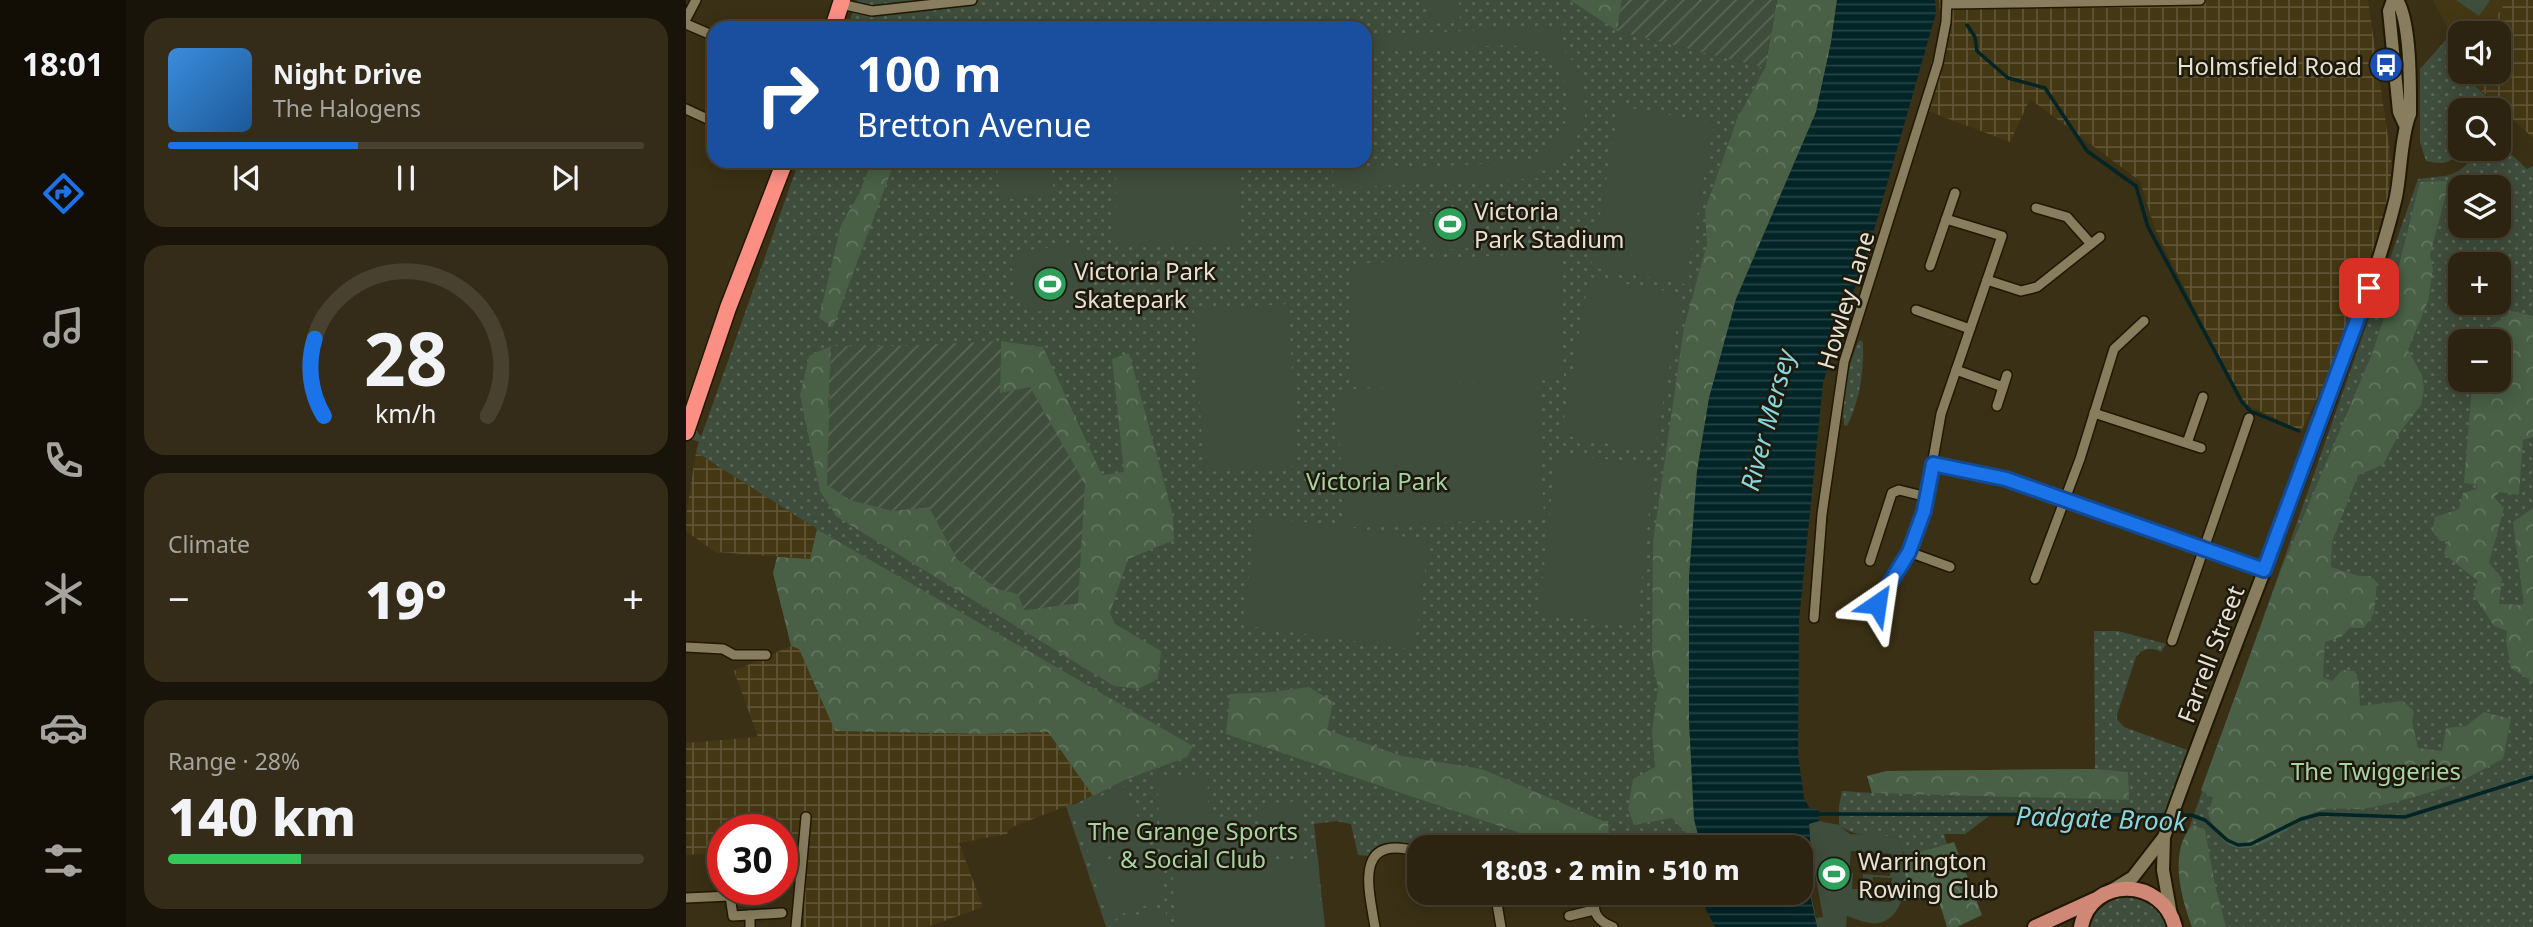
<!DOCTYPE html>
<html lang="en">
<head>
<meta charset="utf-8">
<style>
	:root { --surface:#2c2410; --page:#342c19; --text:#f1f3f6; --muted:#a6a49f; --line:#484130; --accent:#1a73e8 }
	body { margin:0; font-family:"Noto Sans",sans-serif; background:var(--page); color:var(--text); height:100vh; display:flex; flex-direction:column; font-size:26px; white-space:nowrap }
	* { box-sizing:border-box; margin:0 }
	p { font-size:23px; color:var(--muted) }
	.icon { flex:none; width:38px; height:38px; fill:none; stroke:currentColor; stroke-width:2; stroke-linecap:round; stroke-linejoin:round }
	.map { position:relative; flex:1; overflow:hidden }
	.sheet { display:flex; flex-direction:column; gap:18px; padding:18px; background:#181409; width:560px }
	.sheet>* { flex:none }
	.guide { position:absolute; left:21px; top:21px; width:665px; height:147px; border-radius:21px; box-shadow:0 4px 18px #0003,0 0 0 2px var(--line); background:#1a4fa0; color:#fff; overflow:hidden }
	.fabs { position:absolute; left:1762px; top:21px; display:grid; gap:14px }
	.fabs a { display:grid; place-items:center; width:63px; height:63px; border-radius:14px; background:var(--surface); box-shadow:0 4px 18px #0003,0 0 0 2px var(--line); font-size:35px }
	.speed { position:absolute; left:21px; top:814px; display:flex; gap:14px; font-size:35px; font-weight:700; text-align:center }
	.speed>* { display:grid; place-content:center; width:91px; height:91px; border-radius:50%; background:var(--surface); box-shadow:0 4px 18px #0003,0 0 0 2px var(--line); line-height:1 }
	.speed .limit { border:10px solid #d22; background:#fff; color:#111 }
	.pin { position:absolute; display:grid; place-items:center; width:60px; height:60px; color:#fff; margin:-30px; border-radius:14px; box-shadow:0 4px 10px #0006 }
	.me { position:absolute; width:77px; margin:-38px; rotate:32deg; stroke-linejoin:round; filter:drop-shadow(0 0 5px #0008) }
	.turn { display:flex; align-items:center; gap:24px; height:147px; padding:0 35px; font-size:32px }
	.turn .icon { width:91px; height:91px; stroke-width:2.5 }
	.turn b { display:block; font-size:49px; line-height:60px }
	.big { font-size:52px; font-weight:800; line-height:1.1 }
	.sheet .tile { flex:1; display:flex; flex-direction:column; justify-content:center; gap:10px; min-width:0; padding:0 24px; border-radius:21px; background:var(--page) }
	.sheet .dial { align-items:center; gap:0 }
	.dial svg { height:182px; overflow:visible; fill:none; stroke:var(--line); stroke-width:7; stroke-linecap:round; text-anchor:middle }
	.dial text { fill:var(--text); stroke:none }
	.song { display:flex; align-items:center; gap:21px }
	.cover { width:84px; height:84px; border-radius:10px; background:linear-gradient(135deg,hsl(210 70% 55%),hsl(210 70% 35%)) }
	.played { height:7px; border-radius:4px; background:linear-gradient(90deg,var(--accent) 40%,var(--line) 40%) }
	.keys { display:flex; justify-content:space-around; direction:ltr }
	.heat { display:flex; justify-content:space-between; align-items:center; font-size:38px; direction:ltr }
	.charge { height:10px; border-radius:5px; background:linear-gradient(90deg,#34c759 28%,var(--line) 0) }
	.trip { position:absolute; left:721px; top:835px; width:406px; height:70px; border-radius:21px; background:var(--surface); box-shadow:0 4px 18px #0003,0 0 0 2px var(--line); font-weight:800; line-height:70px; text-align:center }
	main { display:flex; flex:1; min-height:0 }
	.tab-bar { display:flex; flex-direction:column; width:126px; justify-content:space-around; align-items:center; background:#120e06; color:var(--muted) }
	.tab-bar .icon { width:49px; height:49px }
	.tab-bar .on { color:var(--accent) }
	.tab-bar b { font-size:32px; color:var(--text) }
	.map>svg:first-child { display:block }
	.built { fill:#443814 }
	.industrial { fill:url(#industrial-grid) }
	.grass { fill:url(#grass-dots); fill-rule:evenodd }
	.forest { fill:url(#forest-crowns) }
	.garden { fill:url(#garden-furrows) }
	.pitch { fill:#3f4d3c; fill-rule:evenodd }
	.water { fill:url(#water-rules) }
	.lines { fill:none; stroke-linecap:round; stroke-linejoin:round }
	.stream { stroke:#012427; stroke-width:3.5 }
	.street-casing { stroke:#211800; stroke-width:12 }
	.secondary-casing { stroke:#211800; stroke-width:16 }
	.primary-casing { stroke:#211800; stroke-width:18 }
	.highway-casing { stroke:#211800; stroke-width:19 }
	.street { stroke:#887d5f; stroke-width:9 }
	.secondary { stroke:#887d5f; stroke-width:12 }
	.primary { stroke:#ce8875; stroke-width:14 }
	.highway { stroke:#fc8f84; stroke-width:16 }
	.route-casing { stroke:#114b97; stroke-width:18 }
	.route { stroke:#1a73e8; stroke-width:12 }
	.labels { text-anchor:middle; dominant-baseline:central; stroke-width:5; stroke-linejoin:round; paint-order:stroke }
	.poi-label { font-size:24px; fill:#e6e1d1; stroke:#1d190d; text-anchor:start }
	.street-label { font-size:24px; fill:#e6e1d1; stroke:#1d190d }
	.park-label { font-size:24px; fill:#a9d2a3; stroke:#1d190d }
	.water-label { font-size:26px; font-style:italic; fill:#86d6dd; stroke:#1d190d }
</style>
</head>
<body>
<main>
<nav class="tab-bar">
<b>18:01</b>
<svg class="icon on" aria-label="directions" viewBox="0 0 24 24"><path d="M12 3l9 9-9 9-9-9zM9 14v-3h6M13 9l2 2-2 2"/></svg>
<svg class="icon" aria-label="music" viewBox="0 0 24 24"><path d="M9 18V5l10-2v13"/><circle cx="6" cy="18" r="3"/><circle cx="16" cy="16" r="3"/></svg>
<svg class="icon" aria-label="phone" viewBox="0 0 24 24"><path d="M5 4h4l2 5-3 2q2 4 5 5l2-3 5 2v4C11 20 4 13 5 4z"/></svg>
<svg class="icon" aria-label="climate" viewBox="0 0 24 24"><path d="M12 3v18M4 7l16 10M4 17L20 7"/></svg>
<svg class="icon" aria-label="car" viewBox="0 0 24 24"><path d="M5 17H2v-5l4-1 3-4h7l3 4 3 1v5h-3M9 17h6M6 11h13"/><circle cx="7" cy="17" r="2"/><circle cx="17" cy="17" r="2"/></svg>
<svg class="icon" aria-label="filters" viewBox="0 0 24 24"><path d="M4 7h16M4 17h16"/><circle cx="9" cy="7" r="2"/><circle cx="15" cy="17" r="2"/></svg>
</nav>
<section class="sheet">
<div class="tile">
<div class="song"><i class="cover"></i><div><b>Night Drive</b><p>The Halogens</p></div></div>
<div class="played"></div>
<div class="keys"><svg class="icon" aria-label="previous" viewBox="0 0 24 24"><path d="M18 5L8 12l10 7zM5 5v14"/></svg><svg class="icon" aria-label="pause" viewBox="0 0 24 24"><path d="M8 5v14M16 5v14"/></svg><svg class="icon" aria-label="next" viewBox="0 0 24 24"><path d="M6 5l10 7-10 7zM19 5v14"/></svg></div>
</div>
<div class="tile dial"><svg viewBox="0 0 100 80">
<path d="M14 69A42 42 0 1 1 86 69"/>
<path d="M14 69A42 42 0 0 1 10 35" stroke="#1a73e8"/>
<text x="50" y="56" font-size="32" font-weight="700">28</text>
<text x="50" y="72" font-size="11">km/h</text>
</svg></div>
<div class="tile"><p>Climate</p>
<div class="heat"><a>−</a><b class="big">19°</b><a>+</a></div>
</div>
<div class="tile"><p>Range · 28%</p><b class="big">140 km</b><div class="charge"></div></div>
</section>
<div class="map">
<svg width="1847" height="927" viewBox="0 0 1847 927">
	<defs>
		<pattern id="industrial-grid" width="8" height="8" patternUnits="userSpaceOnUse" patternTransform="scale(1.75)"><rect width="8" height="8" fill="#443814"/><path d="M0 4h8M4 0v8" fill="none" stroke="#5f5435"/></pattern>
		<pattern id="grass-dots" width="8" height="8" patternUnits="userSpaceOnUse" patternTransform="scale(1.75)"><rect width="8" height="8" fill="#3f4d3c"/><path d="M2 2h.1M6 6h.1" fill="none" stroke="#5b6657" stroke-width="1.8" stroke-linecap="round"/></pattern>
		<pattern id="forest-crowns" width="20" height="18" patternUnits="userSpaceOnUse" patternTransform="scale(1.75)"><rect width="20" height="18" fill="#495f46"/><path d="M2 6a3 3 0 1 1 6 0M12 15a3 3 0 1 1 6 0" fill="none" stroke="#637660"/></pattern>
		<pattern id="garden-furrows" width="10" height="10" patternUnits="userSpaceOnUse" patternTransform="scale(1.75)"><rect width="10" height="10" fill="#3f4d3c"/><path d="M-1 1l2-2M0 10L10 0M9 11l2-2" fill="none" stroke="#5b6657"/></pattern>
		<pattern id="water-rules" width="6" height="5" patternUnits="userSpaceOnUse" patternTransform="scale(1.75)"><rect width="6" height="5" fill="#012427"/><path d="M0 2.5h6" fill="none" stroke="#264445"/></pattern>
	</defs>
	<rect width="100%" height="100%" fill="#3a3015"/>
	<polygon class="built" points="1747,0 1822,0 1798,33 1774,35 1765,34"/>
	<g class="industrial">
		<polygon points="1253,0 1682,0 1709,186 1645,370 1615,431 1556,402 1469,229 1454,181 1344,99 1324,142 1234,108 1255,23"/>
		<polygon points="1822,0 1847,0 1847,138 1775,72 1813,72 1813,33 1798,33"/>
		<polygon points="10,452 131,529 124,559 29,552 0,531 0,516"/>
		<polygon points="105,646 113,649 149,731 300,734 362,732 407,796 331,825 323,829 321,834 273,843 297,907 241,927 117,927 120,859 96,857 96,830 37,830 37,856 31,857 29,853 0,855 0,743 72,737 48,671"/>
	</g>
	<g class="grass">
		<path d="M 171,0 L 936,0 L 932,31 L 1079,68 L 1130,112 L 1008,819 L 1015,847 L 733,847 L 733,849 C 706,842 705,837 682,856 L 672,855 L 665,824 L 650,821 L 628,824 L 639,927 L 420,927 L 380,806 L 389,804 L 506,746 L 131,529 L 10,452 L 13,442 L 0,437 L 0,416 L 15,437 L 113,161 L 679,161 L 679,28 L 161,28 Z"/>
		<path d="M 1765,34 L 1774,35 L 1774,65 L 1772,69 L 1805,101 L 1796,110 L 1774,110 L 1774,149 L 1777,149 C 1765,164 1758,165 1740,161 L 1734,142 L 1734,69 Z"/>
		<path d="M 1813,143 L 1841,169 L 1847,166 L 1847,927 L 1508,927 L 1495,851 L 1732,179 C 1765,175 1772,179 1792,149 L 1813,149 ZM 1774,187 L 1813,187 L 1813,226 L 1774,226 ZM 1774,264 L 1813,264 L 1813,303 L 1774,303 ZM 1774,341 L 1813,341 L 1813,380 L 1774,380 Z"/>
		<path d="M 1173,340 L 1177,342 C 1178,370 1174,401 1161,426 L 1158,425 C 1155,396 1161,367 1173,340 Z"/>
		<path d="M 1408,631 L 1432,631 L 1480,644 L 1475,652 C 1465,647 1457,648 1450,657 L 1431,715 L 1431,719 L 1438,727 L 1504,751 L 1479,815 L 1303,816 L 1279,834 L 1258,834 L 1261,844 L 1219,856 L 1211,838 C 1189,833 1170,839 1153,825 L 1153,806 L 1156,791 L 1186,793 L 1181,776 L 1201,771 L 1409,769 Z"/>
		<path d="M 1442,896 C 1462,898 1475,909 1481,927 L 1403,927 C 1409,908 1424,899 1442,896 Z"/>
	</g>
	<g class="forest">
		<polygon points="884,0 936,0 931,31"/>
		<polygon points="1091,0 1151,0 1145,43 1130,112 1050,299 1011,471 1003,577 1003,720 1008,819 1015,847 1002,847 1005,838 986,818 948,825 942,809 947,779 969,767 966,731 972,688 966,658 967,542 998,327 1021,244 1019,210 1051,119 1079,68"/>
		<polygon points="186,161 209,161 147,327 133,318 155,225 173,194"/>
		<path d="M 1761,181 L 1760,194 L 1744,255 L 1747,269 L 1742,301 L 1722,350 L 1736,375 L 1738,389 L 1735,405 L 1714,432 L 1697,465 L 1672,475 L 1646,542 L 1645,567 L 1673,576 L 1683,576 L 1691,582 L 1688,613 L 1678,628 L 1664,628 L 1655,637 L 1639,642 L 1637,677 L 1646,681 L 1656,670 L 1669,671 L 1673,683 L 1674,706 L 1717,701 L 1728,711 L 1726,722 L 1732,748 L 1756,751 L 1760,728 L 1780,726 L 1798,712 L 1825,719 L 1817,759 C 1801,767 1786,776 1770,783 C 1749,792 1705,804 1682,808 C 1666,811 1644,805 1629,812 C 1606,823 1580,850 1553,848 C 1536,846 1528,828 1522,814 L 1527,798 L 1515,790 L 1595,570 L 1686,354 L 1706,293 L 1734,182 Z"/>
		<polygon points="1827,311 1847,316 1847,437 1837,440 1833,495 1813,492 1808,497 1818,508 1803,563 1816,578 1813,604 1838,605 1827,522 1847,508 1847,682 1825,668 1820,641 1821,631 1808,626 1787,594 1792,581 1758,554 1762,540 1754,541 1746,531 1749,517 1773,509 1777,493 1791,489 1791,485 1778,483 1786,385 1780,380 1813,380 1813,341 1782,341"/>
		<polygon points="315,341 357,347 416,475 438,472 426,359 443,353 487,515 488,540 442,559 424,613 429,624 475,651 472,679 452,689 428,686 151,517 134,491 114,395 123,356 145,346 142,407 206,511 243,507 271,559 312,589 332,594 339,610 392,603 314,393"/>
		<polygon points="131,529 507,746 501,757 441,779 407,796 362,732 300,734 149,731 113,649 105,646 87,573 91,557 124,559"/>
		<polygon points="623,687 647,702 641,730 716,756 796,769 922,823 924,845 922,847 876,847 540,734 544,694 585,692"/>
		<polygon points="1409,769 1442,772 1443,800 1186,793 1181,776 1201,771"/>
		<path d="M 1507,825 L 1519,830 L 1529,885 L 1540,927 L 1506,927 C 1495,898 1482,849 1507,825 Z"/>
		<polygon points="1268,842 1296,915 1271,927 1261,927 1251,895 1217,901 1219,856"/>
	</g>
	<g class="garden">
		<polygon points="936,0 1091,0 1079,68 931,31"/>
		<polygon points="315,341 314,393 344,387 399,484 392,603 338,610 332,594 312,589 271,559 243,507 206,511 164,500 141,485 145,346 212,346"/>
	</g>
	<g class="pitch">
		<polygon points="742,0 773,0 774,22 743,24"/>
		<polygon points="1770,0 1804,0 1793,16"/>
		<polygon points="874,27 875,47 887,61 898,89 899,117 886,148 871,164 856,171 857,178 648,188 647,169 639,161 663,161 690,169 836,162 859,152 873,139 882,115 882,93 873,69 851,51 826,45 684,51 679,53 679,35"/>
		<polygon points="933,106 1028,123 999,284 905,267"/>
		<polygon points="311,161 365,161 368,195 314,200"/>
		<polygon points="430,161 555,161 554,246 429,244"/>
		<polygon points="792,211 793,235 787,235 787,248 741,251 741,240 735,240 734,214"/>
		<polygon points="388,245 407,260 397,271 400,296 394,308 343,312 331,299 325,262 333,251"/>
		<polygon points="874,252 878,379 851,380 858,518 662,527 743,541 728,650 556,625 571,516 658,527 651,390 795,382 666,386 664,264"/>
		<polygon points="903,277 997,294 968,452 875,435"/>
		<polygon points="602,304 612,466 518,472 508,310"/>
		<polygon points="870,454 968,464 951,625 853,614"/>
		<polygon points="521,774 525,856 475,860 471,777"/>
		<polygon points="439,786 461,841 407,863 384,809"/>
		<polygon points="615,801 618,855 573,857 571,804"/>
		<polygon points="567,818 570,857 528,860 525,821"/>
		<path d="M 1133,821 L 1153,825 L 1164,834 L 1196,835 L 1211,838 C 1224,860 1225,916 1193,923 C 1183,925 1170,919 1161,916 L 1160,927 L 1131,927 L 1117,862 L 1125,854 L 1123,823 ZM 1165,851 L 1206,854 L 1204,876 L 1177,874 L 1176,889 L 1166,889 L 1167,873 L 1163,872 ZM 1125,856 L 1126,857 L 1137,917 L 1130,918 L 1118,862 ZM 1187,877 L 1206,878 L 1205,902 L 1185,901 Z"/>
		<polygon points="462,846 481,898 422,919 404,867"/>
		<polygon points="632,858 636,927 489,927 486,866"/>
		<polygon points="478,907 484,927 429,927 428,921"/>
	</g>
	<polygon class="water" points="1151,0 1249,0 1250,13 1186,237 1137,383 1113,620 1112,754 1118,798 1124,809 1133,809 1133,821 1123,824 1125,855 1117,862 1131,927 1029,927 1014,898 1017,893 1115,892 1115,847 1015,847 1008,819 1003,720 1003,577 1011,471 1023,398 1050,299 1130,112 1145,43"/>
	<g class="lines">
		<g class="stream">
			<polyline points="1281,25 1289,37 1291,51 1322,78 1359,88 1401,151 1450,186 1462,227 1556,402 1564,411 1613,431"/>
			<polyline points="1133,814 1482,815"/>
			<polyline points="1490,815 1505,815 1519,820 1541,840 1552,845 1565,844 1615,819 1634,814 1719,817 1847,777"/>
		</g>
		<g class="street-casing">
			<g id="street">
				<polyline points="155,4 186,11 286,0"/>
				<polyline points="1262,4 1514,0"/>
				<polyline points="0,19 10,0"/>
				<polyline points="0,24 28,36"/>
				<polyline points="0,109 28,122"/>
				<polyline points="1350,208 1381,217 1405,244"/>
				<polyline points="1244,266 1269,193"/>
				<polyline points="1301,280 1335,291 1351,287 1414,237"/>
				<polyline points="1230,310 1284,329"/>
				<polyline points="1270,370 1317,387"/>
				<polyline points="1311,406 1321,375"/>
				<polyline points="1408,413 1515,448"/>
				<polyline points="1501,443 1517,397"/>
				<polyline points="1246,464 1320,479 1578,570"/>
				<polyline points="1223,552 1264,567"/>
				<polyline points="1184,561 1206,493 1213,490 1241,497"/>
				<polyline points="1349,579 1394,459 1428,349 1458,321"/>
				<polyline points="1191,604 1223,552 1238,511 1255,414 1316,236 1260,219"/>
				<polyline points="1128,618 1136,514 1158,362 1252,63 1260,22 1261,0"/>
				<polyline points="1486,641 1563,418"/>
				<polyline points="0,647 37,649 48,655 80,655"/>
				<polyline points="809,892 815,927"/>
				<path d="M 911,892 C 905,910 909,920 927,927"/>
				<polyline points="0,898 44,896 47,916 96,913"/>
				<polyline points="64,915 64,927"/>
				<polyline points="883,916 908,910"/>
				<polyline points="110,927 120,817"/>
				<path d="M 689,927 C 682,886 668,833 733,852"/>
			</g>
		</g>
		<g class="secondary-casing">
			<g id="secondary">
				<polyline points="1707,0 1703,11 1713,112 1719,125"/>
				<polyline points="1478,837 1477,870 1485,915"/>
				<path d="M 1426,890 L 1447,877 L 1478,837 C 1541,660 1614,486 1676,309 C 1689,272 1701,235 1710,197 C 1715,172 1715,135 1724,114 C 1724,85 1725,23 1711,0"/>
			</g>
		</g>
		<g class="primary-casing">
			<g id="primary">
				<polyline points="1349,927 1408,900"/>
				<path d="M 1395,927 C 1405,875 1477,877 1489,927"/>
			</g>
		</g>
		<g class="highway-casing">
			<g id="highway">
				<polyline points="147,28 156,0"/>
				<polyline points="0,432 42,308 99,161"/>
			</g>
		</g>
		<use href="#street" class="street"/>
		<use href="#secondary" class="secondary"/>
		<use href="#primary" class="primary"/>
		<use href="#highway" class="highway"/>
	</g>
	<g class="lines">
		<g class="route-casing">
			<polyline id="route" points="1191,604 1223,552 1238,511 1247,464 1320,479 1578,570 1683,288"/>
		</g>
		<use href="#route" class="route"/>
	</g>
	<defs>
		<g id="bus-disc" transform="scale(1.75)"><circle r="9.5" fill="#1a4fb4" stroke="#1d190d"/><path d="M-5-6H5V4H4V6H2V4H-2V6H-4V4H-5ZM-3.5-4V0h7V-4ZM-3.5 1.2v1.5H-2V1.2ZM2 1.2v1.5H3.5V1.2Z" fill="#fff"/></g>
		<g id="stadium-disc" transform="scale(1.75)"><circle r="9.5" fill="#2e9e5b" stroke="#1d190d"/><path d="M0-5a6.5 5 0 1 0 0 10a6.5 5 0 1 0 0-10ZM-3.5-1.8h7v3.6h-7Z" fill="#fff"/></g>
	</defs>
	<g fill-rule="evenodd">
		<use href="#bus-disc" x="1700" y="65"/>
		<use href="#stadium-disc" x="764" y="224"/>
		<use href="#stadium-disc" x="364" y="284"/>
		<use href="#stadium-disc" x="1148" y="874"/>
	</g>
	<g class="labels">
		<g class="poi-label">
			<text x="1676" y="65" text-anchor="end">Holmsfield Road</text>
			<text x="788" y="210">Victoria<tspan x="788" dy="28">Park Stadium</tspan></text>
			<text x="388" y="270">Victoria Park<tspan x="388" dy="28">Skatepark</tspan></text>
			<text x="1172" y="860">Warrington<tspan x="1172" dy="28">Rowing Club</tspan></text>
		</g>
		<g class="street-label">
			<text transform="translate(1159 300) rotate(-73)">Howley Lane</text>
			<text transform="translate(1524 654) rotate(-69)">Farrell Street</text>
		</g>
		<g class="park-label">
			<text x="691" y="480">Victoria Park</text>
			<text x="1690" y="770">The Twiggeries</text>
			<text x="507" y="830">The Grange Sports<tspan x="507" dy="28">&amp; Social Club</tspan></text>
		</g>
		<g class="water-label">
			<text transform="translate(1081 420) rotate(-75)">River Mersey</text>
			<text transform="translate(1415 818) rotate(2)">Padgate Brook</text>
		</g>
	</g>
</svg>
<div class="fabs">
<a><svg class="icon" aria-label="sound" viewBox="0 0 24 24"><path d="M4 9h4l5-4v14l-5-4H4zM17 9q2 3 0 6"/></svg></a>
<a><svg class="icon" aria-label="search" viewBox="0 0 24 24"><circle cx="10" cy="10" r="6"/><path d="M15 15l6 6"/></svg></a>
<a><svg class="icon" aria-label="layers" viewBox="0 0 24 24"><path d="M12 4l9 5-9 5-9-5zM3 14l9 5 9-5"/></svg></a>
<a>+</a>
<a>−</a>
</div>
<div class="speed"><div class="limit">30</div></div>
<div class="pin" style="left:1683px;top:288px;background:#d93025"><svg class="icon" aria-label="arrive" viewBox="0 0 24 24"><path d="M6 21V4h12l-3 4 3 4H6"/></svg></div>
<svg class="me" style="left:1191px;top:604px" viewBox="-20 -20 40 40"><path d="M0-17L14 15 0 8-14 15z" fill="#1a73e8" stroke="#fff" stroke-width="4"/></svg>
<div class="trip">18:03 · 2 min · 510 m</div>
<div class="guide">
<div class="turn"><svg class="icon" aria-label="right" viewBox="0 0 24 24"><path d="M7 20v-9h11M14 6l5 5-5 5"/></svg><div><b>100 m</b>Bretton Avenue</div></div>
</div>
</div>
</main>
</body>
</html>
